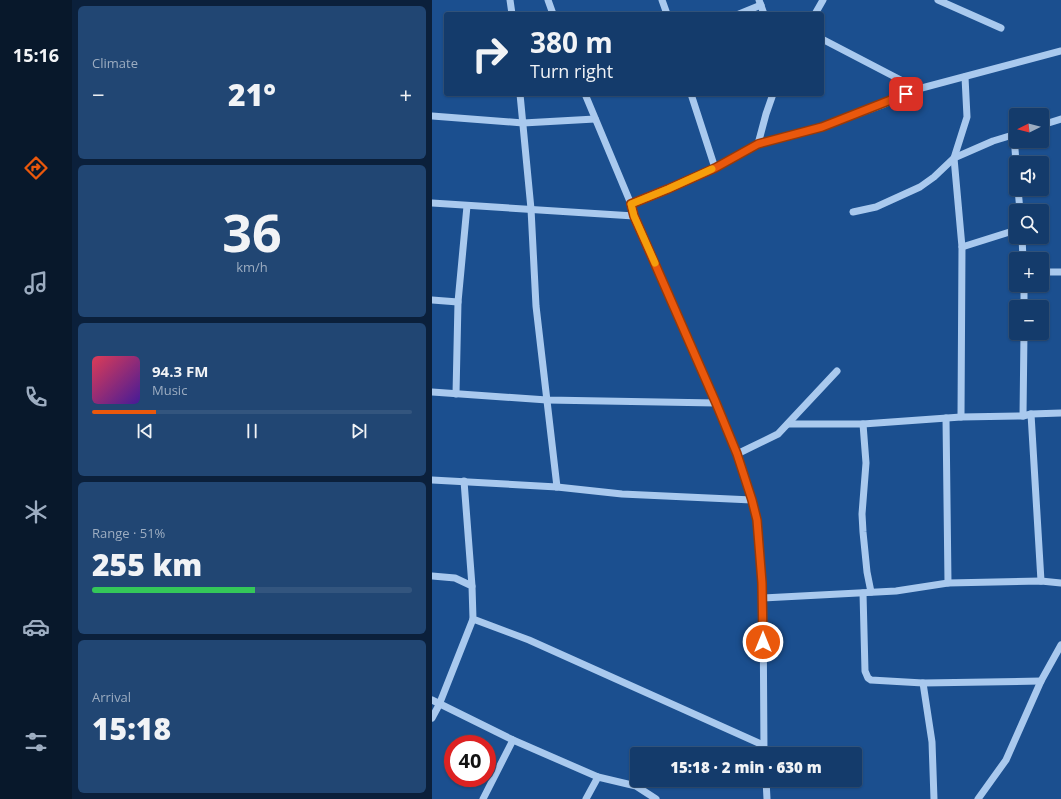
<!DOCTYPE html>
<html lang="en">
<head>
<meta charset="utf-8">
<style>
	:root { --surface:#143b6b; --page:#214673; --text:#f1f3f6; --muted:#9dadc1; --line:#33557e; --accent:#ea580c }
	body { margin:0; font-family:"Open Sans",sans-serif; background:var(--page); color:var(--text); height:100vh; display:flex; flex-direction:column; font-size:15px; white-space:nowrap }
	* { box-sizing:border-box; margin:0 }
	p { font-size:13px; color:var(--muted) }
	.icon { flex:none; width:22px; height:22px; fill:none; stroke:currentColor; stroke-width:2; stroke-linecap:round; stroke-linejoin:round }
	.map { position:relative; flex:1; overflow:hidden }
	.drawer { display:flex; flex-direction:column; gap:6px; padding:6px; background:#0b203b; width:360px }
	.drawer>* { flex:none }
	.banner { position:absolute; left:12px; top:12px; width:380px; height:84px; border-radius:4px; box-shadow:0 1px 3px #0004,0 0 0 1px var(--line); background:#143b6b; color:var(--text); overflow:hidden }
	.needle { width:26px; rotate:264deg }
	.buttons { position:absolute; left:577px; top:108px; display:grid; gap:8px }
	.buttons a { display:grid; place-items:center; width:40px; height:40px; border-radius:4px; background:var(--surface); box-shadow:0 1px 3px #0004,0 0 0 1px var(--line); font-size:20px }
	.speed { position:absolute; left:12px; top:735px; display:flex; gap:8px; font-size:20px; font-weight:700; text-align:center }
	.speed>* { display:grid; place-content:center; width:52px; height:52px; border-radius:50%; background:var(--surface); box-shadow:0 1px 3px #0004,0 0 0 1px var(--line); line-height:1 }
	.speed .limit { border:6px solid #d22; background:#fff; color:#111 }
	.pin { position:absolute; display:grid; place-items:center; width:34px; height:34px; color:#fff; margin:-17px; border-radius:8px; box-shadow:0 2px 6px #0006 }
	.me { position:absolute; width:44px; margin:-22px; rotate:0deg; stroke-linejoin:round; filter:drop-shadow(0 0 3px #0008) }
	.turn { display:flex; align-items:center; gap:14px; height:84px; padding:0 20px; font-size:18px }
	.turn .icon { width:52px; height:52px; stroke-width:2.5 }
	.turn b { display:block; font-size:28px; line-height:34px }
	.big { font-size:30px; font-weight:800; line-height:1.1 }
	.drawer .tile { flex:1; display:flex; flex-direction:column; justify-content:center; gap:6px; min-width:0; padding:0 14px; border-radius:6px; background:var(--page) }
	.drawer .dial { align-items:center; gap:0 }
	.dial b { font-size:52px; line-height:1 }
	.song { display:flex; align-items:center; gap:12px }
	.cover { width:48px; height:48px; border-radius:6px; background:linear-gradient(135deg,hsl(350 70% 55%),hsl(260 70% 35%)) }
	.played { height:4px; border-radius:2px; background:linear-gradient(90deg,var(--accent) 20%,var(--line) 20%) }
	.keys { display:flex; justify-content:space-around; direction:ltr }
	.heat { display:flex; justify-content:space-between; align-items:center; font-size:22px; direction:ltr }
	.charge { height:6px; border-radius:3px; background:linear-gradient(90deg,#34c759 51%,var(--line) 0) }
	.trip { position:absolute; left:198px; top:747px; width:232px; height:40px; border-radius:4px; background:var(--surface); box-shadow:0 1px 3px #0004,0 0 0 1px var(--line); font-weight:800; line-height:40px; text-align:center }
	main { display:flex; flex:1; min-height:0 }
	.menu { display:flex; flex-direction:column; width:72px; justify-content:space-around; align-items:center; background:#08182b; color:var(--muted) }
	.menu .icon { width:28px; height:28px }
	.menu .current { color:var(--accent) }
	.menu b { font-size:18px; color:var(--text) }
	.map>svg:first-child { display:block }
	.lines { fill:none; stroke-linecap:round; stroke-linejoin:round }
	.minor { stroke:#a9c9ee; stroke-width:7 }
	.route-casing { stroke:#983908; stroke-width:10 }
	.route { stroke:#ea580c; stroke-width:7 }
	.slow { stroke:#f59e0b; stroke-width:7 }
</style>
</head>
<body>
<main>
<nav class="menu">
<b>15:16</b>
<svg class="icon current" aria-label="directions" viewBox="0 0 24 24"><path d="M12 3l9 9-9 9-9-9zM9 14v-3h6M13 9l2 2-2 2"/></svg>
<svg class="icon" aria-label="music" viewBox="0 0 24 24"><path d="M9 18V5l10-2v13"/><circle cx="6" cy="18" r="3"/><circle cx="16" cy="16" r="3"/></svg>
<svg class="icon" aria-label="phone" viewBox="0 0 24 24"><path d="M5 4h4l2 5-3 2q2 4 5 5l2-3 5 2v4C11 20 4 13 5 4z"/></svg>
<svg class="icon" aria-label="climate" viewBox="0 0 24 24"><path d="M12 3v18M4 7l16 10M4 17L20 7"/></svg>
<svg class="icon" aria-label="car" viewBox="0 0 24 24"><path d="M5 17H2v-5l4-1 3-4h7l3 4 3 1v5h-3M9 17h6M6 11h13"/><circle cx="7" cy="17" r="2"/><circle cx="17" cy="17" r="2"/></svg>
<svg class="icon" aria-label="filters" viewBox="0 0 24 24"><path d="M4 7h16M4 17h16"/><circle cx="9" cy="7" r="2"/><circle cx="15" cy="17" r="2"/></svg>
</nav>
<section class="drawer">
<div class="tile"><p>Climate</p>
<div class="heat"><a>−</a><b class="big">21°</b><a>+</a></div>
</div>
<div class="tile dial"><b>36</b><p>km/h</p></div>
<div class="tile">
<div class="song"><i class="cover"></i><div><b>94.3 FM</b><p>Music</p></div></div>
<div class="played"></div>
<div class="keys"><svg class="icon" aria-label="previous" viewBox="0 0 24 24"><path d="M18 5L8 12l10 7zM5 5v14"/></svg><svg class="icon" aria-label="pause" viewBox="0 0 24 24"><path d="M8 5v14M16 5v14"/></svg><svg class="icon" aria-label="next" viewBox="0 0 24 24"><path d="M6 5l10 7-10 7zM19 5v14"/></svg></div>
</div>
<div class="tile"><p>Range · 51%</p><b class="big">255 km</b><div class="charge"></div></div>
<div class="tile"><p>Arrival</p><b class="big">15:18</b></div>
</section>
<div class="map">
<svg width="629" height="799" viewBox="0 0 629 799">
	<rect width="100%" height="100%" fill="#1b4f8f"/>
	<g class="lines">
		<g class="minor">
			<polyline points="78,0 80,14"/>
			<polyline points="116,0 121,14"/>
			<polyline points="230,0 235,14"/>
			<polyline points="327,0 332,14"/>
			<polyline points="506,0 569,28"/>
			<polyline points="307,14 329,5"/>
			<polyline points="383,14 391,0"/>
			<polyline points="390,39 486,89"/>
			<polyline points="88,94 99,209 104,306 125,487"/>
			<polyline points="153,94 199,204 202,216 284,403 305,454 320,500 325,520 331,598 332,754"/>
			<polyline points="259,94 283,168"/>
			<polyline points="0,116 91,123 163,119"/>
			<polyline points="610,125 629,119"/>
			<polyline points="582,135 584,163"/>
			<polyline points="326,144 334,114 341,94"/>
			<polyline points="586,189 588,211"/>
			<polyline points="0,203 202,216"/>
			<polyline points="199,204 236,189 283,168 326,144 390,127 450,105 486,89 629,51"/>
			<polyline points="421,212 444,207 488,187 502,177 522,158 561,141 584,134"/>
			<polyline points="590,237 591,259"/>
			<polyline points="530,247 584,230"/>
			<polyline points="610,272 629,272"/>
			<polyline points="592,285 592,307"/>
			<polyline points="0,300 26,302"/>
			<polyline points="0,392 115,400 284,403"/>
			<polyline points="24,394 26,302 35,206"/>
			<polyline points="599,414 609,581"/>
			<polyline points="591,416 592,333"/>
			<polyline points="529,417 530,247 522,158 535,117 533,77"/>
			<polyline points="514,418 516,583"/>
			<polyline points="356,424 431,424 529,417 591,416 599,414 629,413"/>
			<polyline points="431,424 434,463 430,514 431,532 435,572 439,592"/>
			<polyline points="305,454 346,434 405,371"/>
			<polyline points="0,480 125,487 190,494 320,500"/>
			<polyline points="32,481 40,586"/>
			<polyline points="0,576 23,578 40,586 41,619 97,640 331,745"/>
			<polyline points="431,593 433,671 436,678 439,680 491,683 609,681"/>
			<polyline points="331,598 464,591 516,583 609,581 629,583"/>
			<polyline points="491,683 500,742 502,799"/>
			<polyline points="0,700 81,740 166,777 204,786 224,799"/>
			<polyline points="0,718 7,705 41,619"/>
			<polyline points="334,780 335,799"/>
			<polyline points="51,799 81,740"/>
			<polyline points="154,799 166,777"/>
			<polyline points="546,799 574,760 609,681 629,645"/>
		</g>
	</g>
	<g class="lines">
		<g class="route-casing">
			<polyline id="route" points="331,642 330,583 325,520 320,500 305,454 284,403 202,216 199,204 236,189 283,168 326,144 390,127 474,94"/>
		</g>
		<use href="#route" class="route"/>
		<polyline class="slow" points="223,263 202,216 199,204 236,189 280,169"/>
	</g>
</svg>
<div class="buttons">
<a><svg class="needle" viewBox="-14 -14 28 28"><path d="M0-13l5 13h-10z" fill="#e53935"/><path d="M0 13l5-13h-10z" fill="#9dadc1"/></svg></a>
<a><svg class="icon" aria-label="sound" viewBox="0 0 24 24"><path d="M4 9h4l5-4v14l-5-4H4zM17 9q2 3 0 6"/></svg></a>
<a><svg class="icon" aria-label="search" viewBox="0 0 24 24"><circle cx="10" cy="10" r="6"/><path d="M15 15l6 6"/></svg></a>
<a>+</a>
<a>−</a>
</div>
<div class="speed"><div class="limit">40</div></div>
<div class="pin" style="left:474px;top:94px;background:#d93025"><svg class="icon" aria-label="arrive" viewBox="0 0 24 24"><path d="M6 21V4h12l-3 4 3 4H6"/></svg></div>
<svg class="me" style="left:331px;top:642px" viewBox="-20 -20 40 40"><circle r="17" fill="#ea580c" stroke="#fff" stroke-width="3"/><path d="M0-11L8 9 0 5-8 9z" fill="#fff"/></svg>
<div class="trip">15:18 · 2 min · 630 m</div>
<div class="banner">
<div class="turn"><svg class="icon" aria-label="right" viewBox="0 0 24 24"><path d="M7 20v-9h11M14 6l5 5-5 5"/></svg><div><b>380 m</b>Turn right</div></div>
</div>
</div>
</main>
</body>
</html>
